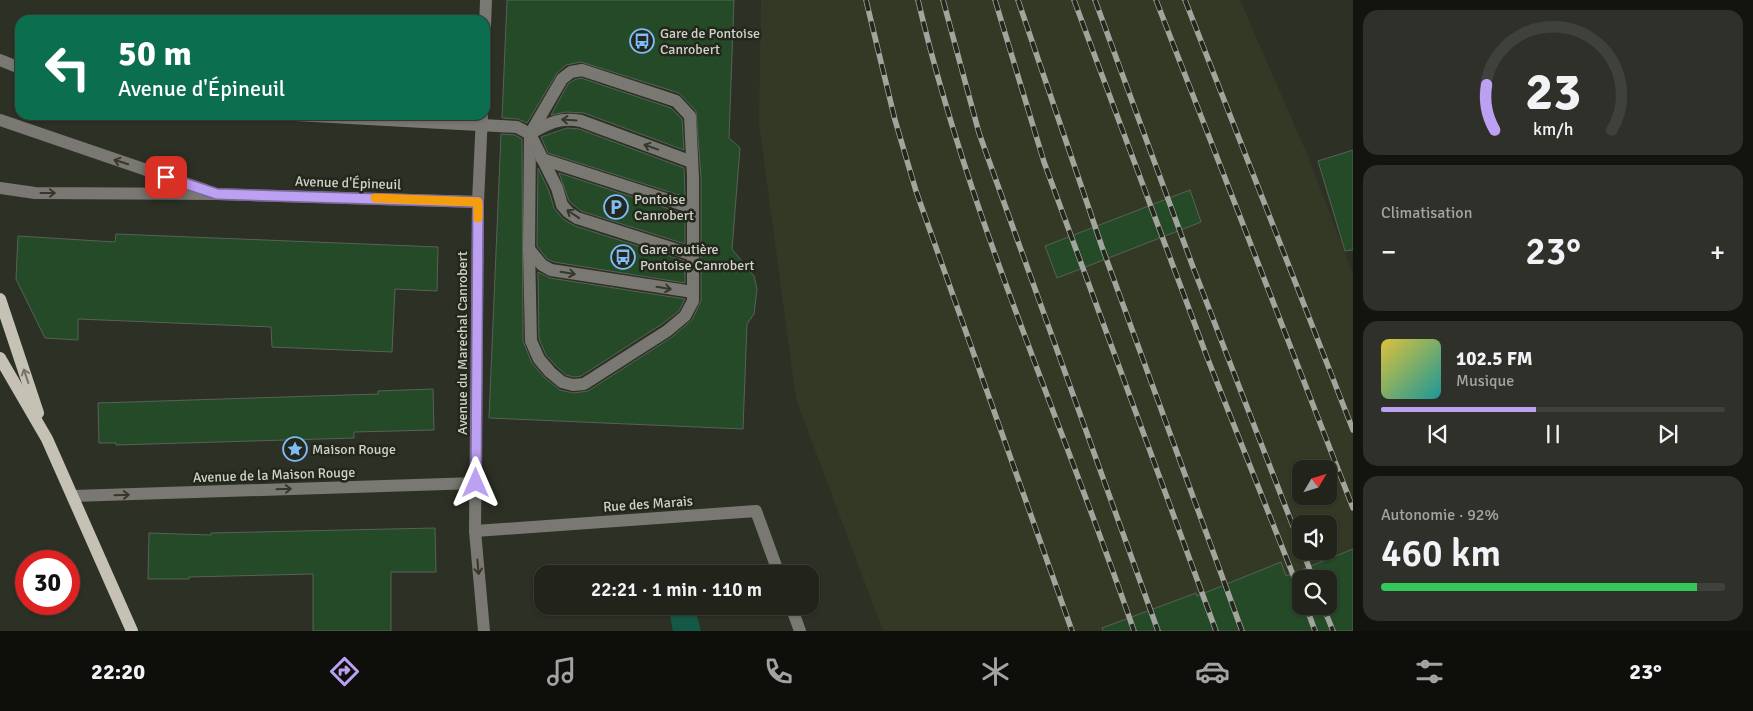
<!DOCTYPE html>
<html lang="fr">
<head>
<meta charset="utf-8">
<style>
	:root { --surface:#22241c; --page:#2e3029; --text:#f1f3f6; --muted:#a2a4a3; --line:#3f413b; --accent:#bca0f2 }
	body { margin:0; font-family:Signika,sans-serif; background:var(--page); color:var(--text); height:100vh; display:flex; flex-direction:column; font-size:19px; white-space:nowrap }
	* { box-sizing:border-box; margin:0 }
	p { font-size:16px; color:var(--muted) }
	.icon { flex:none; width:28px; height:28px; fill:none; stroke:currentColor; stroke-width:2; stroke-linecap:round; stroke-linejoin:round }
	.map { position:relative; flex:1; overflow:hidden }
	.drawer { display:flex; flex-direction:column; gap:10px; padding:10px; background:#13140f; width:400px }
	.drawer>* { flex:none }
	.guide { position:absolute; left:15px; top:15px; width:475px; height:105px; border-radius:15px; box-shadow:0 1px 4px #0004,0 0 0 1px var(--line); background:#0b6e4f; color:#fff; overflow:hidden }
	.needle { width:32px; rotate:52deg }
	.fabs { position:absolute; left:1292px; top:460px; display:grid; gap:10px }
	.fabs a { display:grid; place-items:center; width:45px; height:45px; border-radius:10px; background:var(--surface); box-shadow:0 1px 4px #0004,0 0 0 1px var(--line); font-size:25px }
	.speed { position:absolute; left:15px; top:550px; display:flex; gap:10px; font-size:25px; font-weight:700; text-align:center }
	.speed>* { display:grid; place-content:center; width:65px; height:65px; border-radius:50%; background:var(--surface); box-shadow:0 1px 4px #0004,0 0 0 1px var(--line); line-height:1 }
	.speed .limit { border:8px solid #d22; background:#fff; color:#111 }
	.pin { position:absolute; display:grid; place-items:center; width:42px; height:42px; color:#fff; margin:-21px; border-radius:10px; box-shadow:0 2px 8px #0006 }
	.me { position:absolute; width:55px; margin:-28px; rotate:0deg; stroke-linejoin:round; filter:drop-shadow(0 0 4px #0008) }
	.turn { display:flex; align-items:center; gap:18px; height:105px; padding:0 20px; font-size:22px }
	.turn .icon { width:65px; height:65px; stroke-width:2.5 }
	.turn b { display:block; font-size:35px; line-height:42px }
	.big { font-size:38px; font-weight:600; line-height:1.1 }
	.drawer .card { flex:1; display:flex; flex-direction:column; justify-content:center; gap:8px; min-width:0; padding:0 18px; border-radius:15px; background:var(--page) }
	.drawer .dial { align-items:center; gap:0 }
	.dial svg { height:130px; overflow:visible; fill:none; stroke:var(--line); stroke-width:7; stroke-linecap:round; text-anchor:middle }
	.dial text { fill:var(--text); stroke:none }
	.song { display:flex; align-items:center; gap:15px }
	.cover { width:60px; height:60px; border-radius:8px; background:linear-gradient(135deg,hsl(50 70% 55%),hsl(180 70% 35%)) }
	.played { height:5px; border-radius:2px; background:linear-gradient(90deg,var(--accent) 45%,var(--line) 45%) }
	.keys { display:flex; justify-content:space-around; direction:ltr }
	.heat { display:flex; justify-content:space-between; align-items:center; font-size:28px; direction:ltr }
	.charge { height:8px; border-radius:4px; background:linear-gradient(90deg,#34c759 92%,var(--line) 0) }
	.trip { position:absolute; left:534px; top:565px; width:285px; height:50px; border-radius:15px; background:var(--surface); box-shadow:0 1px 4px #0004,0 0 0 1px var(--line); font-weight:600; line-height:50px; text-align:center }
	.dock { display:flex; height:80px; justify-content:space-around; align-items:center; background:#0e0e0b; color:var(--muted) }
	.dock .icon { width:35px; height:35px }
	.dock .active { color:var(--accent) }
	.dock b { font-size:22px; color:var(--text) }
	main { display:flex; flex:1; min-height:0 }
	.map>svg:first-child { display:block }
	.built { fill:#343926; fill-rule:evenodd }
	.water { fill:#155846 }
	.building { fill:#254a27; stroke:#576257; fill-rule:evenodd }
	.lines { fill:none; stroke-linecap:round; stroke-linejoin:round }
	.minor { stroke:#7a7872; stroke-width:12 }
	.major { stroke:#c5c1b5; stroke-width:12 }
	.rail-casing { stroke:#a2a59d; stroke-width:5.5 }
	.rail { stroke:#24271b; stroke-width:4; stroke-dasharray:11; stroke-linecap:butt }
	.oneway { stroke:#35372c }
	.oneway2 { stroke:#747468 }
	.route-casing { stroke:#7a689d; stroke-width:12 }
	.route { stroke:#bca0f2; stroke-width:9 }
	.slow { stroke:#f59e0b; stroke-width:9 }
	.labels { text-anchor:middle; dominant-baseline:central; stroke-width:5; stroke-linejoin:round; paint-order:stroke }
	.poi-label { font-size:14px; fill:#d0d3cb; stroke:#24271b; text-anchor:start }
	.street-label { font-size:14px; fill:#d0d3cb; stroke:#24271b }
</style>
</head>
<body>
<main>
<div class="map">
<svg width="1353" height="631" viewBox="0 0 1353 631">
	<rect width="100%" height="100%" fill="#2d3025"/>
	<path class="built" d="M 761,0 L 1240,0 L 1307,154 L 1353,274 L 1353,631 L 883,631 L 796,399 L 759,123 ZM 1301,469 L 1329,469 L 1329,496 L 1301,496 ZM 1301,524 L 1329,524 L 1329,551 L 1301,551 ZM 1301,579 L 1329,579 L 1329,606 L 1301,606 Z"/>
	<polygon class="water" points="668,606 694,606 701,631 673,631"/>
	<g class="building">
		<polygon points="507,0 734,0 729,138 740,148 732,249 754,276 757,289 754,314 747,324 743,429 489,418 501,134 515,135 522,139 523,341 532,363 545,378 560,390 573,393 588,391 672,337 692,320 701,301 701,178 696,111 679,93 581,62 566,65 557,73 527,123 518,119 502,118"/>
		<polygon points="581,78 671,108 682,119 684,150 584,113 566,112 551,115 568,84 574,80"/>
		<polygon points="567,128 579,129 684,168 685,197 548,153 541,137"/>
		<polygon points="1353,150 1353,250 1345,251 1318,161"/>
		<polygon points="538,168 549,191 554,208 563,219 575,226 685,261 685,283 554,262 547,259 537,246"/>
		<polygon points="559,173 685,214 685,244 581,211 569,201"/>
		<polygon points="1190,190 1201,222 1057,278 1045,246"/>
		<polygon points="116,234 438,247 437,291 395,289 392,352 272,347 271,327 78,319 78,340 45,338 16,279 18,236 115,242"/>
		<polygon points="538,272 550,278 685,299 679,311 662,324 581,376 574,377 566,375 556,366 546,355 539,339"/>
		<polygon points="433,389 434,430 354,432 354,438 116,445 116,443 99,443 98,403 378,394 378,391"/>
		<polygon points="435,528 436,572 391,572 391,631 313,631 313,574 189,577 189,579 148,579 149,533 211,535 211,533"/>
		<path d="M 1353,549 L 1353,631 L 1103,631 L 1102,628 L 1196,593 L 1197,596 L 1281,562 L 1286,576 ZM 1301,579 L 1329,579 L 1329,606 L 1301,606 Z"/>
	</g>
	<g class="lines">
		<g class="minor">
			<polyline points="485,26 486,0"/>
			<polyline points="0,60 20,68"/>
			<polygon points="582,70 676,101 690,116 693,178 693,301 685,316 667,331 584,384 573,385 562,382 550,372 539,359 531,341 529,249 530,134 562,79 571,72"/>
			<polyline points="295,115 517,127 530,134 557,188 562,205 568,212 577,218 693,255"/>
			<polyline points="482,115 478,202 475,531 484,631"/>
			<polyline points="0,120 205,190"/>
			<path d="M 531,133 C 549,123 560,117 581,121 L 692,162"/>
			<polyline points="542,159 693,208"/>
			<polyline points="0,188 35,193 217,194 478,202"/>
			<polyline points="529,249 542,265 551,270 693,292"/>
			<polyline points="73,496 476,483"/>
			<polyline points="475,531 756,511 779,574"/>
			<polyline points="791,606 800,631"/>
		</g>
		<g class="major">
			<polyline points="0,299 38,413"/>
			<polyline points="0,358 47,439 132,631"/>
		</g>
		<g class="rail-casing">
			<g id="rail">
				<polyline points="866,0 895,120 916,191 1072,631"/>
				<path d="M 918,0 C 969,217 1062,421 1134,631"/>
				<polyline points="943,0 979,133 1158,631"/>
				<polyline points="995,0 1044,162 1216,631"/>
				<polyline points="1018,0 1102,247 1242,631"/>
				<polyline points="1074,0 1207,357 1301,595"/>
				<polyline points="1095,0 1193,267 1301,547"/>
				<polyline points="1156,0 1353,508"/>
				<polyline points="1185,0 1353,430"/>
				<polyline points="1303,551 1313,579"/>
				<polyline points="1306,606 1315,631"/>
				<polyline points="1323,606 1333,631"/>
			</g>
		</g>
		<use href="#rail" class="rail"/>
	</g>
	<defs><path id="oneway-shaft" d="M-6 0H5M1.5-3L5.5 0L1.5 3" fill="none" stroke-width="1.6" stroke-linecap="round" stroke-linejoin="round" transform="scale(1.25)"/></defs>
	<g class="oneway">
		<use href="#oneway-shaft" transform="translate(569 120) rotate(-176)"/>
		<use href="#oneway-shaft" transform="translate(651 147) rotate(-160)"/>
		<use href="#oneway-shaft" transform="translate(121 162) rotate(-162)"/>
		<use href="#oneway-shaft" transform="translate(48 193)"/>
		<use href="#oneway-shaft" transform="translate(573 214) rotate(-146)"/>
		<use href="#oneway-shaft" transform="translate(568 273) rotate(9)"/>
		<use href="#oneway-shaft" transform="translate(664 288) rotate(9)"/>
		<use href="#oneway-shaft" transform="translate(284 489) rotate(-2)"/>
		<use href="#oneway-shaft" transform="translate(122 495) rotate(-2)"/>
		<use href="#oneway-shaft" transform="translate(478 567) rotate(85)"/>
	</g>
	<use class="oneway2" href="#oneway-shaft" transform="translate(26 376) rotate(-109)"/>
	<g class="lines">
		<g class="route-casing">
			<polyline id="route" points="166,177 217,194 478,202 476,483"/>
		</g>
		<use href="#route" class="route"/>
		<polyline class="slow" points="375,198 478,202 478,218"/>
	</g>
	<defs>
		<g id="bus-ring" transform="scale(1.25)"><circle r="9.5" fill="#24271b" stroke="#7fbdfa" stroke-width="1.5"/><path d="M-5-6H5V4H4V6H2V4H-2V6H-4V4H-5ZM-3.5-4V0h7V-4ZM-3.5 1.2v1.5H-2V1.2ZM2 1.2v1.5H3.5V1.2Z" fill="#7fbdfa"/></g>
		<g id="parking-ring" transform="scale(1.25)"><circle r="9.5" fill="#24271b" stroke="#7fbdfa" stroke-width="1.5"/><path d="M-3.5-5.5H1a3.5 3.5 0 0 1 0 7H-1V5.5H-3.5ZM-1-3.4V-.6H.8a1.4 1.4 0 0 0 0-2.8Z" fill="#7fbdfa"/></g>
		<g id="sight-ring" transform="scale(1.25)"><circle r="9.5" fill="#24271b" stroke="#7fbdfa" stroke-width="1.5"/><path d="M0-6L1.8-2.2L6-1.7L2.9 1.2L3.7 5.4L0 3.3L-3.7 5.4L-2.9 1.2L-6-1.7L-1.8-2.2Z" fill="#7fbdfa"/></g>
	</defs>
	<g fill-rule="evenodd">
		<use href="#bus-ring" x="642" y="41"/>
		<use href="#parking-ring" x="616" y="207"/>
		<use href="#bus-ring" x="623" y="257"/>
		<use href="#sight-ring" x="295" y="449"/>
	</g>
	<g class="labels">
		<g class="poi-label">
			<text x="660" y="33">Gare de Pontoise<tspan x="660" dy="16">Canrobert</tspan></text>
			<text x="634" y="199">Pontoise<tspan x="634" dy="16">Canrobert</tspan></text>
			<text x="640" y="249">Gare routière<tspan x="640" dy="16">Pontoise Canrobert</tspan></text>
			<text x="312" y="449">Maison Rouge</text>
		</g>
		<g class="street-label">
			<text transform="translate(348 183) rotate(2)">Avenue d'Épineuil</text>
			<text transform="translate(462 343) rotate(-90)">Avenue du Marechal Canrobert</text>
			<text transform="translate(274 475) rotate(-2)">Avenue de la Maison Rouge</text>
			<text transform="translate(648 504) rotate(-4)">Rue des Marais</text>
		</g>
	</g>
</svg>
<div class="fabs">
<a><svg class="needle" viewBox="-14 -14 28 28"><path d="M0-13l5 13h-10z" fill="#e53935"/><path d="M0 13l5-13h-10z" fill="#a2a4a3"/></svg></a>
<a><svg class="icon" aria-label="sound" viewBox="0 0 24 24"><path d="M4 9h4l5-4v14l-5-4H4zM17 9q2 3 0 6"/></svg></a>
<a><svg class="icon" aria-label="search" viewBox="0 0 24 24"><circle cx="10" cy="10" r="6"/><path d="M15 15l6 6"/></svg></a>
</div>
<div class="speed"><div class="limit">30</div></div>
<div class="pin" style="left:166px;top:177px;background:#d93025"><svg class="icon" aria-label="arrive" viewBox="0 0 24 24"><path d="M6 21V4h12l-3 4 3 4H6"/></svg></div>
<svg class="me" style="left:476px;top:483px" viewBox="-20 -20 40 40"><path d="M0-17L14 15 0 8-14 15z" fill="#bca0f2" stroke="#fff" stroke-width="4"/></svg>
<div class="trip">22:21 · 1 min · 110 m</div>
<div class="guide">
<div class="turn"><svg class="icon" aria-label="left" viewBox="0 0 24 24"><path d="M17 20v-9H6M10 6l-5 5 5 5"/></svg><div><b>50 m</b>Avenue d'Épineuil</div></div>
</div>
</div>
<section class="drawer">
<div class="card dial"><svg viewBox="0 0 100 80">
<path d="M14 69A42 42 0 1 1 86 69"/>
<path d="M14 69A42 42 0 0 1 9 41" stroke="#bca0f2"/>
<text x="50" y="56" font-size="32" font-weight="700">23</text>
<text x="50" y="72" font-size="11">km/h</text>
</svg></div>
<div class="card"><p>Climatisation</p>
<div class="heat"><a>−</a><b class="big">23°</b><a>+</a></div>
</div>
<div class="card">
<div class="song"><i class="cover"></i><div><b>102.5 FM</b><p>Musique</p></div></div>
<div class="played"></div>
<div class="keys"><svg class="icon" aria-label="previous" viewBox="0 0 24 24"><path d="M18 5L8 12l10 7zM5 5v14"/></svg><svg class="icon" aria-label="pause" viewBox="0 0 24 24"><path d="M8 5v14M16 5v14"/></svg><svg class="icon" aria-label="next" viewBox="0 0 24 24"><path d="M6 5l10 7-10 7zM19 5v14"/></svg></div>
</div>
<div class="card"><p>Autonomie · 92%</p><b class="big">460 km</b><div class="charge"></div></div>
</section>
</main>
<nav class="dock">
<b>22:20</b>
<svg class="icon active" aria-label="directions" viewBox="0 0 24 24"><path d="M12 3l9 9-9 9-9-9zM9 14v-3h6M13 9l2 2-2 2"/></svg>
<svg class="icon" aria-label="music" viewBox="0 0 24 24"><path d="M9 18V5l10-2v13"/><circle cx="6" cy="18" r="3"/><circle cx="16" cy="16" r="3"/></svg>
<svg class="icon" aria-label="phone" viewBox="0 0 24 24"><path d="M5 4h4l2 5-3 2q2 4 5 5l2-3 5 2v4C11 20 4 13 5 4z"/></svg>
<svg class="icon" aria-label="climate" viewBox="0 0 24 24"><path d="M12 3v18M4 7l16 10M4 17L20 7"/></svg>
<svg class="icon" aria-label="car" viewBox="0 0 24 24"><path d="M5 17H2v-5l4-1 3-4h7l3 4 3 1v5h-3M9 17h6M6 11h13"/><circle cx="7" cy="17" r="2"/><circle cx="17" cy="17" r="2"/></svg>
<svg class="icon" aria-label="filters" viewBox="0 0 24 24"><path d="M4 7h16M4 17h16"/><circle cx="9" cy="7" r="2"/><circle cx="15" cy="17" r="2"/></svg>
<b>23°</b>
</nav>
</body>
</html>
